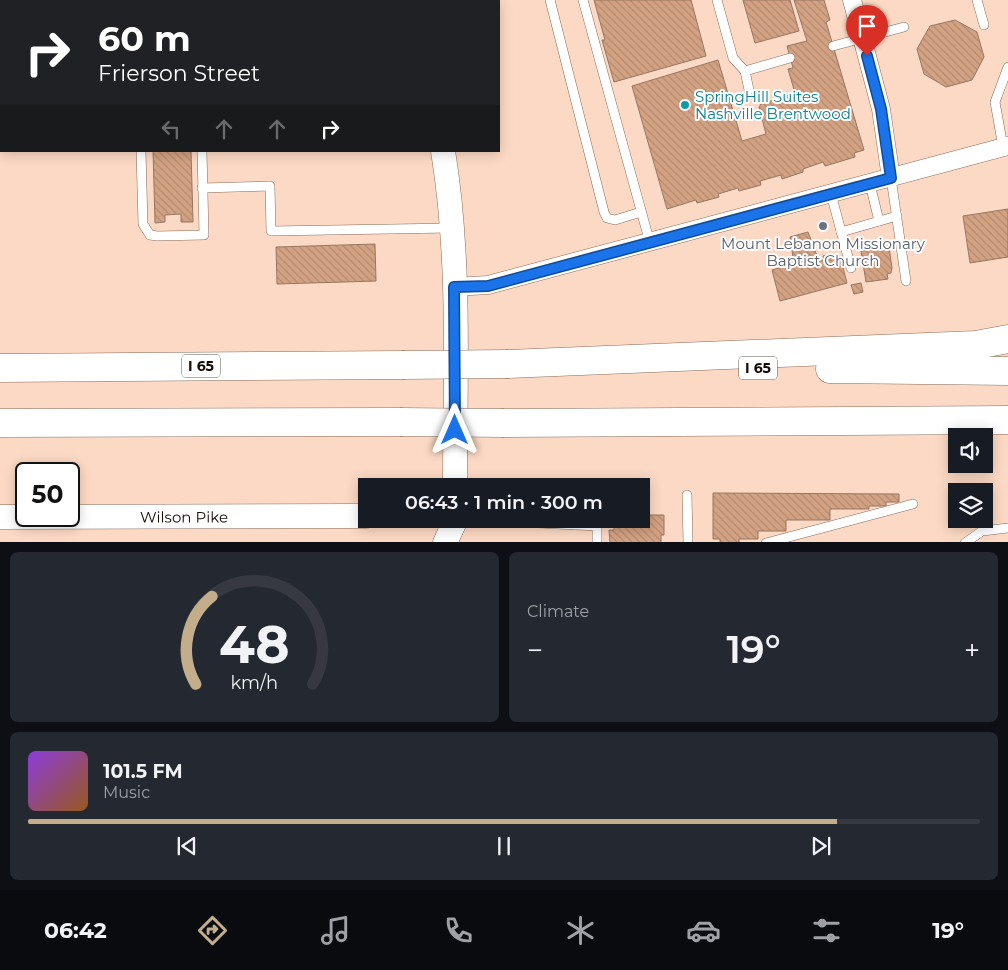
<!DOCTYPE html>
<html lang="en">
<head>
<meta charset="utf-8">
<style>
	:root { --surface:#171b24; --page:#242831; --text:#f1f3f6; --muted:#9ea1a6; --line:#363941; --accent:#c4ad8b }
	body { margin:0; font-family:Montserrat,sans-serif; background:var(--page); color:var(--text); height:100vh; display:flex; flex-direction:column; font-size:19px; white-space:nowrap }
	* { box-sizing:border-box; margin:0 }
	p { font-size:16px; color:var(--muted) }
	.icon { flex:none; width:28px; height:28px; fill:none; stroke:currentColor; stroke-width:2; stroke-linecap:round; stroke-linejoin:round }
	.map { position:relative; height:542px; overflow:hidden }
	.panel { display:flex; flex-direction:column; gap:10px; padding:10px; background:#0d0f14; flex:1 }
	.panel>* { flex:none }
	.banner { position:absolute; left:0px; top:0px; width:500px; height:152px; box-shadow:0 2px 12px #0003; background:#202124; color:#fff; overflow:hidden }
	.tools { position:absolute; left:948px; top:428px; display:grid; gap:10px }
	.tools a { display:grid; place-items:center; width:45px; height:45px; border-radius:0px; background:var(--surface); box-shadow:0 2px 12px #0003; font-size:25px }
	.speed { position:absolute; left:15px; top:462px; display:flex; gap:10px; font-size:25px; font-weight:700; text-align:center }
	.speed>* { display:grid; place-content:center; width:65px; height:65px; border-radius:50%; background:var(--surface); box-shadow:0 2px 12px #0003; line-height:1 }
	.speed .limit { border:2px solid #111; border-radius:8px; background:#fff; color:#111 }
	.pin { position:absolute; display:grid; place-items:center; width:42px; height:42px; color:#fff; margin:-51px -21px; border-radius:50% 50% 50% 0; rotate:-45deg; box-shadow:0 0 5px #0007 }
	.pin .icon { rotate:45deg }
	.me { position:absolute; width:55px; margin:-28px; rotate:0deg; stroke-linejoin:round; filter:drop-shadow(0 0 4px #0008) }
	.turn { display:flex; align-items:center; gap:18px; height:105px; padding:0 15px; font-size:22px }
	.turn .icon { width:65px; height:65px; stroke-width:2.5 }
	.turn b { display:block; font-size:35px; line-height:42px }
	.lanes { display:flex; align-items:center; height:48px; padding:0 15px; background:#0003; justify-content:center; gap:25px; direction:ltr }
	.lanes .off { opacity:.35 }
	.big { font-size:38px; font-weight:600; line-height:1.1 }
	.panel .widget { flex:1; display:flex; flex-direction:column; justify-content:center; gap:8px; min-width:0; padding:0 18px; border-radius:8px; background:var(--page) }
	.panel .dial { align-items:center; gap:0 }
	.dial svg { height:130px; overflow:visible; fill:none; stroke:var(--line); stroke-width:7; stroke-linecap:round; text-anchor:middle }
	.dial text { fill:var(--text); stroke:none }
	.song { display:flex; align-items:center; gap:15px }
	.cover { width:60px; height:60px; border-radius:8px; background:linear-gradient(135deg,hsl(270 70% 55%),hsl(30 70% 35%)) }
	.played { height:5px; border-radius:2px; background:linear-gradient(90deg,var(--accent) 85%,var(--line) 85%) }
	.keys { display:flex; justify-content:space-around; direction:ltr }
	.heat { display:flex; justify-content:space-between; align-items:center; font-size:28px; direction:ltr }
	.panel .tiles { flex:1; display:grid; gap:10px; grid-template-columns:1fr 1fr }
	.widget:last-child { grid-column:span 2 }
	.trip { position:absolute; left:358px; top:478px; width:292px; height:50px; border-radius:0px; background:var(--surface); box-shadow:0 2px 12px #0003; font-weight:600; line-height:50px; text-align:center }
	.tab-bar { display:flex; height:80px; justify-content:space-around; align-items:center; background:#090b0e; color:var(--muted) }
	.tab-bar .icon { width:35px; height:35px }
	.tab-bar .selected { color:var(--accent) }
	.tab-bar b { font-size:22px; color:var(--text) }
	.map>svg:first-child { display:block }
	.building { fill:url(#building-back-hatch); stroke:#967763 }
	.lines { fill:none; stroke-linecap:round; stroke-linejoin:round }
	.service-casing { stroke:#8a6b58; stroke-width:10 }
	.minor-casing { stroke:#8a6b58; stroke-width:19 }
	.secondary-casing { stroke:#8a6b58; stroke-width:25 }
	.motorway-casing { stroke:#8a6b58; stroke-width:29 }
	.service { stroke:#fff; stroke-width:9 }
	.minor { stroke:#fff; stroke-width:18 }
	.secondary { stroke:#fff; stroke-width:24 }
	.motorway { stroke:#fff; stroke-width:28 }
	.motorway-bridge-casing { stroke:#8a6b58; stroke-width:29; stroke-linecap:butt }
	.motorway-bridge { stroke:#fff; stroke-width:28 }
	.route-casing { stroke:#114b97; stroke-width:12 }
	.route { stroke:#1a73e8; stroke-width:9 }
	.culture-dot { fill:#0f9aa8; stroke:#fff; stroke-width:2 }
	.worship-dot { fill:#6b7280; stroke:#fff; stroke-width:2 }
	.labels { text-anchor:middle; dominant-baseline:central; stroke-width:4; stroke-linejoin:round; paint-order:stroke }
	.shield { fill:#fff; stroke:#5b544f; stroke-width:1 }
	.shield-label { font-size:14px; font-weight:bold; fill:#150a04 }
	.culture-label { font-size:15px; fill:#0d838f; stroke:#fff; text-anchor:start }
	.worship-label { font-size:15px; fill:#5b616d; stroke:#fff }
	.street-label { font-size:15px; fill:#150a04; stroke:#fff }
</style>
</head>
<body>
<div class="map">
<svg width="1008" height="543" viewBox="0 0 1008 543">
	<defs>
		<pattern id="building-back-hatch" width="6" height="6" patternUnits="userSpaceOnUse" patternTransform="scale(1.25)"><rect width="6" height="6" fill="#d3a283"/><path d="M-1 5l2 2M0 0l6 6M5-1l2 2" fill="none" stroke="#b48a70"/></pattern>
	</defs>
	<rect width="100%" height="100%" fill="#fcd9c4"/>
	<g class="building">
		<polygon points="594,0 691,0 706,56 614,82 602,40 605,40"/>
		<polygon points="743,0 790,0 799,31 755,43"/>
		<polygon points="794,0 824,0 830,20 826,22 864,150 854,153 855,157 825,166 823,162 803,169 803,172 782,179 781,175 760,181 761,185 739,191 738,188 718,194 719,197 697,203 696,200 667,209 632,86 718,60 742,141 766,134 759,107 761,104 795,93 788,69 793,68 787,46 807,41"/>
		<polygon points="955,20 977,32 984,57 972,80 946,87 924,74 917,49 930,26"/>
		<polygon points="153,151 191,151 193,222 181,222 181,214 165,215 165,222 155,223"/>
		<polygon points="1008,209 1008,257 970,263 963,216"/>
		<polygon points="808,232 819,261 824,260 823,256 832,254 833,257 840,256 847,283 780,301 772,270 794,264 790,237"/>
		<polygon points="375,244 376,281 277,284 276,247"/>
		<polygon points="889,247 892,268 891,273 887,274 888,279 866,282 861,251"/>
		<polygon points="861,283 863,292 854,294 851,285"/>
		<polygon points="713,493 899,494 899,502 886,502 886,506 869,506 869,509 830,509 830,520 786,520 786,531 758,531 758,539 739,539 739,543 720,543 720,539 713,539"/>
		<polygon points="641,512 642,515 664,515 664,535 661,535 661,543 610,543 609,530 614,530 614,519 641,519"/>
	</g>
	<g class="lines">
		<g class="service-casing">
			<g id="service">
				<polyline points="231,0 232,1"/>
				<polyline points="550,0 604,212 607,218 615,220 641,212"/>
				<polyline points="583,0 650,243"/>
				<polyline points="717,0 733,58 745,71 749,90"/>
				<polyline points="977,0 984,25"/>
				<polyline points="0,1 1,2"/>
				<polyline points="175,1 178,0"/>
				<polyline points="833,46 904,27"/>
				<polyline points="745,71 790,58"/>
				<polyline points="1003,147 995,102 1008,67"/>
				<polyline points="141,151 143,224 150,235 157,236 204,235 202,151"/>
				<polyline points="891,178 906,281"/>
				<polyline points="870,184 879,221"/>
				<polyline points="202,188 270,186 271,231 451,228"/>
				<polyline points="831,194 851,268"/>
				<polyline points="841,232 897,216"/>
				<polyline points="687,495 688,543"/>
				<polyline points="459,519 597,526 597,543"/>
				<polyline points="766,543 913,504"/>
				<polyline points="965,543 982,531 1008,528"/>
			</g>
		</g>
		<g class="minor-casing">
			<g id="minor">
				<polyline points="852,0 881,109 891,178"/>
				<polyline points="338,1 343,0"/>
				<polyline points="0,93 1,93"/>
				<polyline points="454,287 488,285 1008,146"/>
			</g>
		</g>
		<g class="secondary-casing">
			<g id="secondary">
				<polyline points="411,0 411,1"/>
				<path d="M 443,151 C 461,261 455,375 455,486"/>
				<path id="s1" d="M 0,517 L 366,516"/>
				<polyline points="445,543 456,519"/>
			</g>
		</g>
		<g class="motorway-casing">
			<g id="motorway">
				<polyline points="508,364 976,345 1008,339"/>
				<polyline points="0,368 402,365"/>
				<polyline points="830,369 1008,371"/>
				<polyline points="0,423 400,422"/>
				<polyline points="504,423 1008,420"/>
			</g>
		</g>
		<use href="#service" class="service"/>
		<use href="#minor" class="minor"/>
		<use href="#secondary" class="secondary"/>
		<use href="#motorway" class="motorway"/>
		<g class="motorway-bridge-casing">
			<g id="motorway-bridge">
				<polyline points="402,365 508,364"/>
				<polyline points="400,422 504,423"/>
			</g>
		</g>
		<use href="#motorway-bridge" class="motorway-bridge"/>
	</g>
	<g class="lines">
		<g class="route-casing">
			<polyline id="route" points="455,430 454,287 488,286 891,178 881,109 867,56"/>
		</g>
		<use href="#route" class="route"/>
	</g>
	<circle class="culture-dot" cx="685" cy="105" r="5"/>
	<circle class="worship-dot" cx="823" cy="226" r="5"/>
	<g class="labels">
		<g class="shield">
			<rect x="182" y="354.5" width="38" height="23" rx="4"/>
			<rect x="739" y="356.5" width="38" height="23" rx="4"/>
		</g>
		<g class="shield-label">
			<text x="201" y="366">I 65</text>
			<text x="758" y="368">I 65</text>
		</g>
		<g class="culture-label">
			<text x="695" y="96">SpringHill Suites<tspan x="695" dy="17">Nashville Brentwood</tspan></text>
		</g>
		<g class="worship-label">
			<text x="823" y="243">Mount Lebanon Missionary<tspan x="823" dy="17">Baptist Church</tspan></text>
		</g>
		<g class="street-label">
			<text stroke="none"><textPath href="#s1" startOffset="184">Wilson Pike</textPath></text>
		</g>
	</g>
</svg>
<div class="tools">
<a><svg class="icon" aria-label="sound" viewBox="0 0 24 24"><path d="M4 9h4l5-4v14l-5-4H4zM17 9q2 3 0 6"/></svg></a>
<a><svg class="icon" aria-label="layers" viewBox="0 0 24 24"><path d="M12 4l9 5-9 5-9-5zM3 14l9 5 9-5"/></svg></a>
</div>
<div class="speed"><div class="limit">50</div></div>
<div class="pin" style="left:867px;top:56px;background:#d93025"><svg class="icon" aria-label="arrive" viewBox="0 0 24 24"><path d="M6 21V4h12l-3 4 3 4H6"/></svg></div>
<svg class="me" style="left:455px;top:430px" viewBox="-20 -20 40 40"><path d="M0-17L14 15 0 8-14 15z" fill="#1a73e8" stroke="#fff" stroke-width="4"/></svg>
<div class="trip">06:43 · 1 min · 300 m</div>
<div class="banner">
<div class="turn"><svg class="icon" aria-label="right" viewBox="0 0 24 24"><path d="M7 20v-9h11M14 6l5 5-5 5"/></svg><div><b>60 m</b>Frierson Street</div></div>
<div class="lanes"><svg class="icon off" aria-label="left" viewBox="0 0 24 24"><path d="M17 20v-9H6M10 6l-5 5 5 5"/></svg><svg class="icon off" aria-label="ahead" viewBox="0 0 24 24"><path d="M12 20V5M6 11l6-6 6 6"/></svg><svg class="icon off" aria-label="ahead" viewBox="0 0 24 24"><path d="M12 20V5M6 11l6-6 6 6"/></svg><svg class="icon" aria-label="right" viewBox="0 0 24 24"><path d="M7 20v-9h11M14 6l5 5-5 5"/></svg></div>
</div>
</div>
<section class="panel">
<div class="tiles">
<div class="widget dial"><svg viewBox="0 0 100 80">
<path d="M14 69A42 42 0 1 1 86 69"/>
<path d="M14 69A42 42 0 0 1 24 15" stroke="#c4ad8b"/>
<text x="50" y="56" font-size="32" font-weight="700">48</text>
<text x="50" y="72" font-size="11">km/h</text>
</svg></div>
<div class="widget"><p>Climate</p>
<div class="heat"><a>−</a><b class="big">19°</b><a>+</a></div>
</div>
<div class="widget">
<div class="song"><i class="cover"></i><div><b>101.5 FM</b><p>Music</p></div></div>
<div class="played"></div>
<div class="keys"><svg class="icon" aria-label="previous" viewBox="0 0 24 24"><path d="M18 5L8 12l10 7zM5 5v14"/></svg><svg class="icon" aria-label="pause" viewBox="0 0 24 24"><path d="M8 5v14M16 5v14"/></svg><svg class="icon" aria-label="next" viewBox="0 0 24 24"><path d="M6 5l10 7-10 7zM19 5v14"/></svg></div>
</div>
</div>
</section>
<nav class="tab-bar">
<b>06:42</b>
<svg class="icon selected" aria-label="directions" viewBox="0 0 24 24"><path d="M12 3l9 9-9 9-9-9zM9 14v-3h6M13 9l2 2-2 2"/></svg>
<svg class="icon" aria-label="music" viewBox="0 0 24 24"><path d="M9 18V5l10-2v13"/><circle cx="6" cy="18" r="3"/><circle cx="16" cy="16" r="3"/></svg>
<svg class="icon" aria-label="phone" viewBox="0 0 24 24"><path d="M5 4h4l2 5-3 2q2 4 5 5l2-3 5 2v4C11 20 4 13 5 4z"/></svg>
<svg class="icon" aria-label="climate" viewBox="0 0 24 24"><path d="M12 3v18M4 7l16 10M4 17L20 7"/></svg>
<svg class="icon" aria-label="car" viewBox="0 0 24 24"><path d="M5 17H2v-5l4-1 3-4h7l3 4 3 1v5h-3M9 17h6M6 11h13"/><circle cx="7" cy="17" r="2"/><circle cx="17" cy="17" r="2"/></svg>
<svg class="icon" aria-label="filters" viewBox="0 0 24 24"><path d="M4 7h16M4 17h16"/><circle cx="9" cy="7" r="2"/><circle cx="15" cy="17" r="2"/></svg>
<b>19°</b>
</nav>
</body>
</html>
